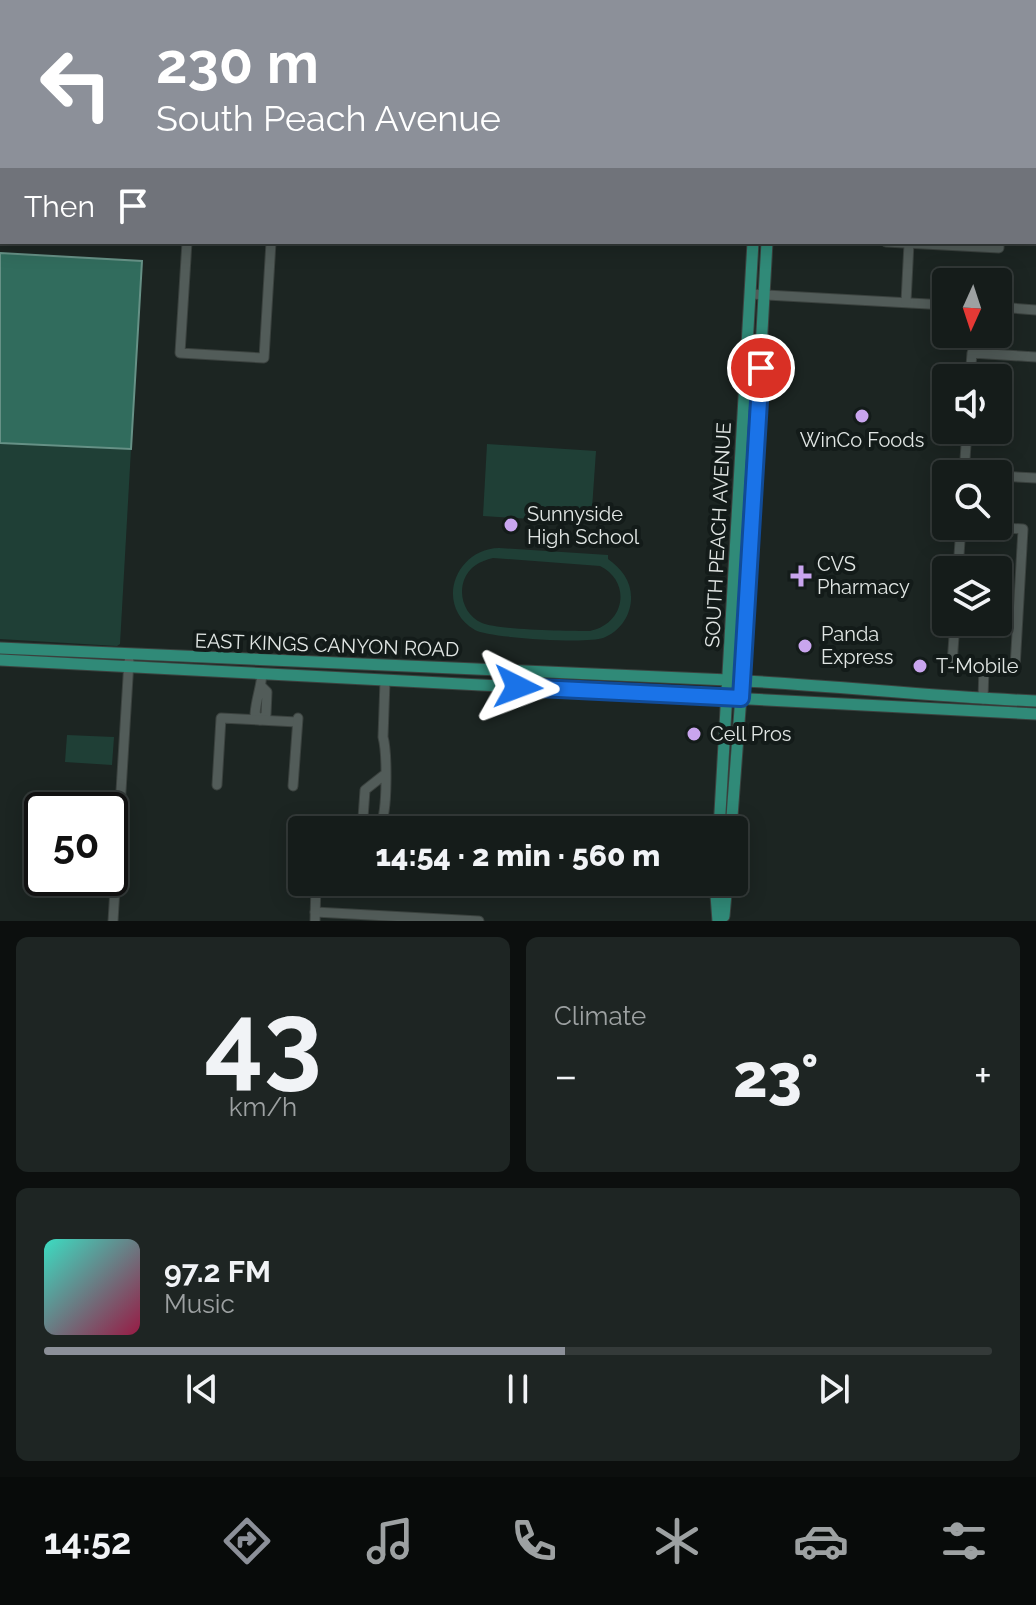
<!DOCTYPE html>
<html lang="en">
<head>
<meta charset="utf-8">
<style>
	:root { --surface:#151c1a; --page:#1e2523; --text:#f1f3f6; --muted:#9da1a2; --line:#343a39; --accent:#8c9099 }
	body { margin:0; font-family:Raleway,sans-serif; background:var(--page); color:var(--text); height:100vh; display:flex; flex-direction:column; font-size:30px; white-space:nowrap }
	* { box-sizing:border-box; margin:0 }
	p { font-size:26px; color:var(--muted) }
	.icon { flex:none; width:44px; height:44px; fill:none; stroke:currentColor; stroke-width:2; stroke-linecap:round; stroke-linejoin:round }
	.map { position:relative; height:921px; overflow:hidden }
	.drawer { display:flex; flex-direction:column; gap:16px; padding:16px; background:#0c0f0e; flex:1 }
	.drawer>* { flex:none }
	.top-card { position:absolute; left:0px; top:0px; width:1036px; height:244px; box-shadow:0 4px 20px #0003,0 0 0 2px var(--line); background:#8c9099; color:#fff; overflow:hidden }
	.needle { width:52px; rotate:183deg }
	.controls { position:absolute; left:932px; top:268px; display:grid; gap:16px }
	.controls a { display:grid; place-items:center; width:80px; height:80px; border-radius:8px; background:var(--surface); box-shadow:0 4px 20px #0003,0 0 0 2px var(--line); font-size:40px }
	.speed { position:absolute; left:24px; top:792px; display:flex; gap:16px; font-size:40px; font-weight:700; text-align:center }
	.speed>* { display:grid; place-content:center; width:104px; height:104px; border-radius:50%; background:var(--surface); box-shadow:0 4px 20px #0003,0 0 0 2px var(--line); line-height:1 }
	.speed .limit { border:4px solid #111; border-radius:12px; background:#fff; color:#111 }
	.pin { position:absolute; display:grid; place-items:center; width:68px; height:68px; color:#fff; margin:-34px; border:4px solid #fff; border-radius:50%; box-shadow:0 2px 8px #0007 }
	.me { position:absolute; width:88px; margin:-44px; rotate:93deg; stroke-linejoin:round; filter:drop-shadow(0 0 6px #0008) }
	.turn { display:flex; align-items:center; gap:28px; height:168px; padding:0 24px; font-size:36px }
	.turn .icon { width:104px; height:104px; stroke-width:2.5 }
	.turn b { display:block; font-size:56px; line-height:68px }
	.then { display:flex; align-items:center; height:76px; padding:0 24px; background:#0003; gap:16px; font-size:30px }
	.big { font-size:60px; font-weight:800; line-height:1.1 }
	.drawer .tile { flex:1; display:flex; flex-direction:column; justify-content:center; gap:12px; min-width:0; padding:0 28px; border-radius:12px; background:var(--page) }
	.drawer .dial { align-items:center; gap:0 }
	.dial b { font-size:104px; line-height:1 }
	.song { display:flex; align-items:center; gap:24px }
	.cover { width:96px; height:96px; border-radius:12px; background:linear-gradient(135deg,hsl(170 70% 55%),hsl(340 70% 35%)) }
	.played { height:8px; border-radius:4px; background:linear-gradient(90deg,var(--accent) 55%,var(--line) 55%) }
	.keys { display:flex; justify-content:space-around; direction:ltr }
	.heat { display:flex; justify-content:space-between; align-items:center; font-size:44px; direction:ltr }
	.drawer .tiles { flex:1; display:grid; gap:16px; grid-template-columns:1fr 1fr }
	.tile:last-child { grid-column:span 2 }
	.trip { position:absolute; left:288px; top:816px; width:460px; height:80px; border-radius:8px; background:var(--surface); box-shadow:0 4px 20px #0003,0 0 0 2px var(--line); font-weight:800; line-height:80px; text-align:center }
	.tab-bar { display:flex; height:128px; justify-content:space-around; align-items:center; background:#080b0a; color:var(--muted) }
	.tab-bar .icon { width:56px; height:56px }
	.tab-bar .active { color:var(--accent) }
	.tab-bar b { font-size:36px; color:var(--text) }
	.map>svg:first-child { display:block }
	.green { fill:#1f3f36; fill-rule:evenodd }
	.water { fill:#316c5d; stroke:#669186; stroke-width:2 }
	.lines { fill:none; stroke-linecap:round; stroke-linejoin:round }
	.minor-casing { stroke:#3b423f; stroke-width:11 }
	.major-casing { stroke:#3b423f; stroke-width:13 }
	.minor { stroke:#525c59; stroke-width:9 }
	.major { stroke:#308a78; stroke-width:11 }
	.route-casing { stroke:#114b97; stroke-width:20 }
	.route { stroke:#1a73e8; stroke-width:14 }
	.poi-dot { fill:#c9a5ee; stroke:#131b19; stroke-width:3 }
	.labels { text-anchor:middle; dominant-baseline:central; stroke-width:8; stroke-linejoin:round; paint-order:stroke }
	.poi-label { font-size:20px; fill:#e1e6e4; stroke:#131b19; text-anchor:start }
	.street-label { font-size:20px; fill:#e1e6e4; stroke:#131b19 }
</style>
</head>
<body>
<div class="map">
<svg width="1036" height="921" viewBox="0 0 1036 921">
	<rect width="100%" height="100%" fill="#1c2522"/>
	<g class="green">
		<polygon points="0,443 131,449 120,644 117,646 0,639"/>
		<polygon points="487,444 596,451 591,523 483,516"/>
		<path d="M 499,548 L 608,555 L 608,559 C 622,569 632,582 631,600 C 630,617 619,632 603,638 C 587,644 489,638 475,630 C 434,606 455,549 499,548 ZM 493,558 L 600,566 C 632,582 625,624 590,631 C 569,631 498,630 482,623 C 466,616 458,597 464,580 C 469,567 480,561 493,558 Z"/>
		<polygon points="67,735 114,737 112,765 65,762"/>
	</g>
	<polygon class="water" points="0,253 142,261 131,449 0,443"/>
	<g class="lines">
		<g class="minor-casing">
			<g id="minor">
				<polyline points="747,0 747,2"/>
				<polyline points="286,2 286,0"/>
				<polyline points="375,2 375,0"/>
				<polyline points="831,2 831,0"/>
				<polyline points="927,2 927,0"/>
				<polyline points="1013,2 1013,0"/>
				<polyline points="0,53 2,53"/>
				<polyline points="0,196 2,196"/>
				<polyline points="187,242 180,353 264,358 271,242"/>
				<polyline points="886,242 999,248 999,242"/>
				<polyline points="750,294 946,305"/>
				<polyline points="906,302 909,243"/>
				<polyline points="998,307 1036,310"/>
				<polyline points="970,378 972,353 1036,357"/>
				<polyline points="964,474 967,430"/>
				<polyline points="998,476 1036,478"/>
				<polyline points="958,570 961,526"/>
				<polyline points="955,622 952,664 1015,668 1023,529 971,526"/>
				<path d="M 261,686 L 267,692 L 266,715 L 260,720 L 255,714 C 256,699 261,688 262,674"/>
				<polyline points="983,699 984,666"/>
				<path d="M 384,775 L 365,790 L 363,818 L 368,826 L 380,825 C 388,813 387,752 383,737 L 385,681"/>
				<polyline points="217,785 221,718 297,722"/>
				<polyline points="293,786 298,718"/>
				<polyline points="315,912 479,921"/>
				<polyline points="113,921 129,661"/>
				<polyline points="315,921 316,882"/>
			</g>
		</g>
		<g class="major-casing">
			<g id="major">
				<polyline points="768,2 768,0"/>
				<polyline points="780,2 780,0"/>
				<path d="M 0,648 L 728,680 C 831,685 933,697 1036,701"/>
				<polyline points="0,660 1036,714"/>
				<polyline points="719,830 753,242"/>
				<polyline points="731,830 743,669 767,242"/>
				<polyline points="715,882 718,921"/>
				<polyline points="724,916 727,882"/>
			</g>
		</g>
		<use href="#minor" class="minor"/>
		<use href="#major" class="major"/>
	</g>
	<g class="lines">
		<g class="route-casing">
			<polyline id="route" points="518,687 741,698 761,368"/>
		</g>
		<use href="#route" class="route"/>
	</g>
	<g class="poi-dot">
		<circle cx="862" cy="416" r="8"/>
		<circle cx="511" cy="525" r="8"/>
		<path d="M797 564h8v8h8v8h-8v8h-8v-8h-8v-8h8z"/>
		<circle cx="805" cy="646" r="8"/>
		<circle cx="920" cy="666" r="8"/>
		<circle cx="694" cy="734" r="8"/>
	</g>
	<g class="labels">
		<g class="poi-label">
			<text x="862" y="440" text-anchor="middle">WinCo Foods</text>
			<text x="527" y="514">Sunnyside<tspan x="527" dy="23">High School</tspan></text>
			<text x="817" y="564">CVS<tspan x="817" dy="23">Pharmacy</tspan></text>
			<text x="821" y="634">Panda<tspan x="821" dy="23">Express</tspan></text>
			<text x="936" y="666">T-Mobile</text>
			<text x="710" y="734">Cell Pros</text>
		</g>
		<g class="street-label">
			<text transform="translate(718 535) rotate(-87)">SOUTH PEACH AVENUE</text>
			<text transform="translate(327 645) rotate(2)">EAST KINGS CANYON ROAD</text>
		</g>
	</g>
</svg>
<div class="controls">
<a><svg class="needle" viewBox="-14 -14 28 28"><path d="M0-13l5 13h-10z" fill="#e53935"/><path d="M0 13l5-13h-10z" fill="#9da1a2"/></svg></a>
<a><svg class="icon" aria-label="sound" viewBox="0 0 24 24"><path d="M4 9h4l5-4v14l-5-4H4zM17 9q2 3 0 6"/></svg></a>
<a><svg class="icon" aria-label="search" viewBox="0 0 24 24"><circle cx="10" cy="10" r="6"/><path d="M15 15l6 6"/></svg></a>
<a><svg class="icon" aria-label="layers" viewBox="0 0 24 24"><path d="M12 4l9 5-9 5-9-5zM3 14l9 5 9-5"/></svg></a>
</div>
<div class="speed"><div class="limit">50</div></div>
<div class="pin" style="left:761px;top:368px;background:#d93025"><svg class="icon" aria-label="arrive" viewBox="0 0 24 24"><path d="M6 21V4h12l-3 4 3 4H6"/></svg></div>
<svg class="me" style="left:518px;top:687px" viewBox="-20 -20 40 40"><path d="M0-17L14 15 0 8-14 15z" fill="#1a73e8" stroke="#fff" stroke-width="4"/></svg>
<div class="trip">14:54 · 2 min · 560 m</div>
<div class="top-card">
<div class="turn"><svg class="icon" aria-label="left" viewBox="0 0 24 24"><path d="M17 20v-9H6M10 6l-5 5 5 5"/></svg><div><b>230 m</b>South Peach Avenue</div></div>
<div class="then">Then<svg class="icon" aria-label="arrive" viewBox="0 0 24 24"><path d="M6 21V4h12l-3 4 3 4H6"/></svg></div>
</div>
</div>
<section class="drawer">
<div class="tiles">
<div class="tile dial"><b>43</b><p>km/h</p></div>
<div class="tile"><p>Climate</p>
<div class="heat"><a>−</a><b class="big">23°</b><a>+</a></div>
</div>
<div class="tile">
<div class="song"><i class="cover"></i><div><b>97.2 FM</b><p>Music</p></div></div>
<div class="played"></div>
<div class="keys"><svg class="icon" aria-label="previous" viewBox="0 0 24 24"><path d="M18 5L8 12l10 7zM5 5v14"/></svg><svg class="icon" aria-label="pause" viewBox="0 0 24 24"><path d="M8 5v14M16 5v14"/></svg><svg class="icon" aria-label="next" viewBox="0 0 24 24"><path d="M6 5l10 7-10 7zM19 5v14"/></svg></div>
</div>
</div>
</section>
<nav class="tab-bar">
<b>14:52</b>
<svg class="icon active" aria-label="directions" viewBox="0 0 24 24"><path d="M12 3l9 9-9 9-9-9zM9 14v-3h6M13 9l2 2-2 2"/></svg>
<svg class="icon" aria-label="music" viewBox="0 0 24 24"><path d="M9 18V5l10-2v13"/><circle cx="6" cy="18" r="3"/><circle cx="16" cy="16" r="3"/></svg>
<svg class="icon" aria-label="phone" viewBox="0 0 24 24"><path d="M5 4h4l2 5-3 2q2 4 5 5l2-3 5 2v4C11 20 4 13 5 4z"/></svg>
<svg class="icon" aria-label="climate" viewBox="0 0 24 24"><path d="M12 3v18M4 7l16 10M4 17L20 7"/></svg>
<svg class="icon" aria-label="car" viewBox="0 0 24 24"><path d="M5 17H2v-5l4-1 3-4h7l3 4 3 1v5h-3M9 17h6M6 11h13"/><circle cx="7" cy="17" r="2"/><circle cx="17" cy="17" r="2"/></svg>
<svg class="icon" aria-label="filters" viewBox="0 0 24 24"><path d="M4 7h16M4 17h16"/><circle cx="9" cy="7" r="2"/><circle cx="15" cy="17" r="2"/></svg>
</nav>
</body>
</html>
